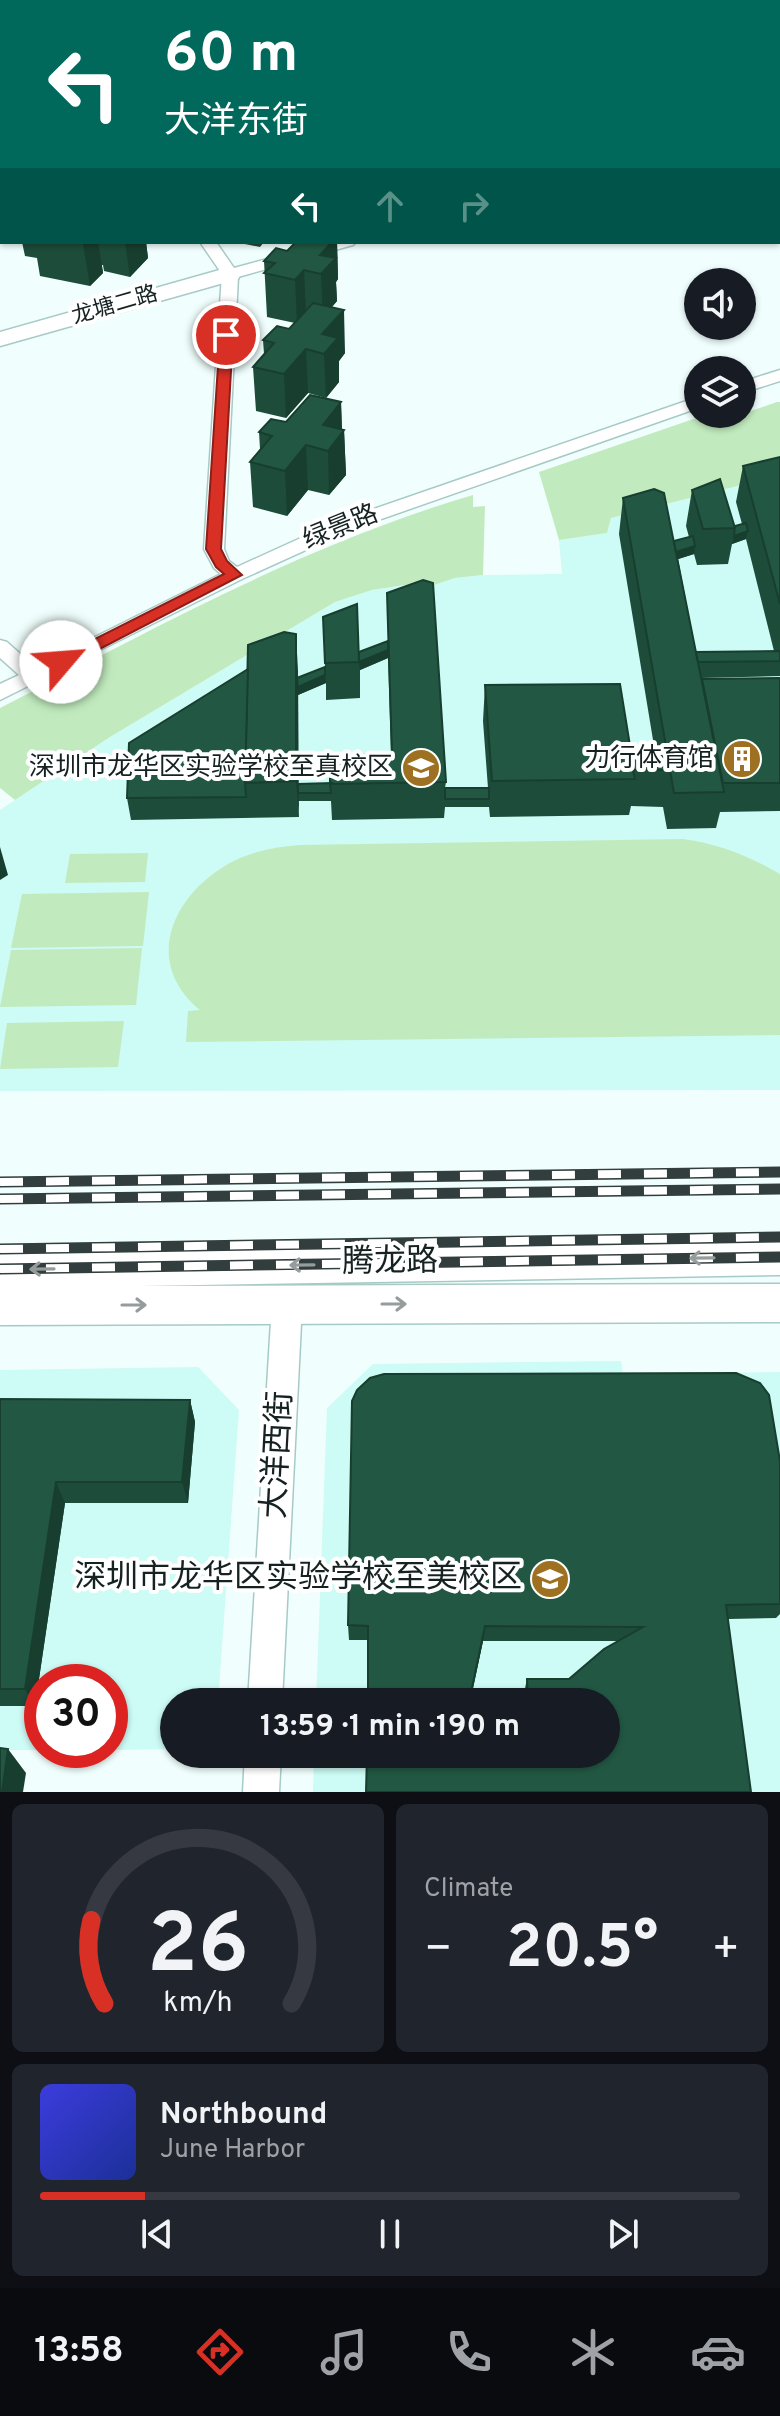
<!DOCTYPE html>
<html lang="en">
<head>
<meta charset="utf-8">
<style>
	:root { --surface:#171b24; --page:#20242c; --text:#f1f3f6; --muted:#9ea1a6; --line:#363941; --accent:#d93025 }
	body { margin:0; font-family:Overpass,"Noto Sans SC",sans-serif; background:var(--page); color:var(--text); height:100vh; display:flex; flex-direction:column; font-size:30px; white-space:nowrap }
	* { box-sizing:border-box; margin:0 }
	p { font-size:26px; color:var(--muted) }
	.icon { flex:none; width:44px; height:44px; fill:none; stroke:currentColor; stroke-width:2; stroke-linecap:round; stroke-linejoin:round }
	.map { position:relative; height:1792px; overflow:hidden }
	.panel { display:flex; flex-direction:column; gap:12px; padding:12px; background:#0d0f14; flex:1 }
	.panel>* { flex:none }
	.guide { position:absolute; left:0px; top:0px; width:780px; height:244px; box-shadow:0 2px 6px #0004; background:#00695c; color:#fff; overflow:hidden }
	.buttons { position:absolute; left:684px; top:268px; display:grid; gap:16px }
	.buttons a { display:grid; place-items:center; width:72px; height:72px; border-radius:50%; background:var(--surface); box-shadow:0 2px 6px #0004; font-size:40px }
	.speed { position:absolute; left:24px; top:1664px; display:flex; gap:16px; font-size:40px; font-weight:700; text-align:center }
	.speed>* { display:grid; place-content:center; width:104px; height:104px; border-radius:50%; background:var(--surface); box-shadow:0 2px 6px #0004; line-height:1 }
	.speed .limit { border:12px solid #d22; background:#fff; color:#111 }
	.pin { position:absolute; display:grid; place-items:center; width:68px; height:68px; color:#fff; margin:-34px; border:4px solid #fff; border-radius:50%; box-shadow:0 2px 8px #0007 }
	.me { position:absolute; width:88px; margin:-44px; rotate:63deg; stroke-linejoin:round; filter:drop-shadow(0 0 6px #0008) }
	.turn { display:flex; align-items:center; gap:28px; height:168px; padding:0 32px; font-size:36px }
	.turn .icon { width:104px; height:104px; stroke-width:2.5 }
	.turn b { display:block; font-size:56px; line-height:68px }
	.lanes { display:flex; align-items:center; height:76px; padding:0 32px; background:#0003; justify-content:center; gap:40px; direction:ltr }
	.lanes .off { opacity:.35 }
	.big { font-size:60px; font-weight:700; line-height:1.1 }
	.panel .tile { flex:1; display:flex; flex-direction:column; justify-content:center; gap:12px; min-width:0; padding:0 28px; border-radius:12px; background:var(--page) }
	.panel .dial { align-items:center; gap:0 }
	.dial svg { height:208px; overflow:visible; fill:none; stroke:var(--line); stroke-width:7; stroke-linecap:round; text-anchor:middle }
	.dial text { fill:var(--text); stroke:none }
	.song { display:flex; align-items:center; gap:24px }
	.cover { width:96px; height:96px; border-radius:12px; background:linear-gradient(135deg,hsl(240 70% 55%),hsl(230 70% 35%)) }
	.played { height:8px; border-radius:4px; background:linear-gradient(90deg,var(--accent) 15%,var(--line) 15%) }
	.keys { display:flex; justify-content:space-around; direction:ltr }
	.heat { display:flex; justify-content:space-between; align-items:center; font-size:44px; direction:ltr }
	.panel .tiles { flex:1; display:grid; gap:12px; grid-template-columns:1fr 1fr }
	.tile:last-child { grid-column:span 2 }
	.trip { position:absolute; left:160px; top:1688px; width:460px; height:80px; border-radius:40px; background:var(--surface); box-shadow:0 2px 6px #0004; font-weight:700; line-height:80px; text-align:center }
	.tab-bar { display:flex; height:128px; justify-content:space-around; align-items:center; background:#090b0e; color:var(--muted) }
	.tab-bar .icon { width:56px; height:56px }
	.tab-bar .selected { color:var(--accent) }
	.tab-bar b { font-size:36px; color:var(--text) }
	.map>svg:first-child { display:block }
	.built { fill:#cdfbf5 }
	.green { fill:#c1ebbe }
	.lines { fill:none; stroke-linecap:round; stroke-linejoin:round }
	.street-casing { stroke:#a7cac6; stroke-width:3 }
	.secondary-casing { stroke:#a7cac6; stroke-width:3 }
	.primary-casing { stroke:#a7cac6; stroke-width:3 }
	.street { fill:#fff; fill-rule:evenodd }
	.secondary { fill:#fff; fill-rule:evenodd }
	.primary { fill:#fff; fill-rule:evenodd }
	.rail-casing { stroke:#313e3d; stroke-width:11 }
	.rail { stroke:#fff; stroke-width:8; stroke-dasharray:23; stroke-linecap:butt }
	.wall { fill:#1d4c3a; fill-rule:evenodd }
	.shaded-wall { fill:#183e2f }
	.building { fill:#225843; stroke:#183e2f; stroke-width:2 }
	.oneway { stroke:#969c9b }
	.route { fill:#d93025; stroke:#8d1f18; stroke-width:2 }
	.labels { text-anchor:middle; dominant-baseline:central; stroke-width:8; stroke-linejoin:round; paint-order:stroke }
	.far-street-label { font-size:22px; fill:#152221; stroke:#fff }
	.street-label { font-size:26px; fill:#152221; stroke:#fff }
	.poi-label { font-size:26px; fill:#152221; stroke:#fff; text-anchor:end }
	.near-street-label { font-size:32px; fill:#152221; stroke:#fff }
	.near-poi-label { font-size:32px; fill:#152221; stroke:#fff; text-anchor:end }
</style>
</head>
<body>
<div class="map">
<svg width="780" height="1792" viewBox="0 0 780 1792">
	<rect width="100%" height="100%" fill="#f0fffd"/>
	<g class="built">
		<polygon points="773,477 780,479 780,1090 0,1091 0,810 110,737 335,602 372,590 405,585 428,587 455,578 483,575 562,574 559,540 607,533 611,518"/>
		<polygon points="621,1361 623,1374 780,1372 780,1792 313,1792 314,1754 606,1754 606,1702 316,1702 327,1408 373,1364"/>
		<polygon points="198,1367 239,1410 218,1702 174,1702 174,1749 110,1750 110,1682 42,1682 42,1750 0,1750 0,1370"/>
	</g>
	<g class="green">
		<polygon points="777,402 780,402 780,479 773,477 611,518 607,533 559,540 539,472 708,414 742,414"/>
		<path d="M 473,495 L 473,507 L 485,506 L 483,575 L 455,578 L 428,587 L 405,585 L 372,590 L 335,602 L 110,737 L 15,800 L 0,788 L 0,708 C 153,629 306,544 473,495 Z"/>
		<path d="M 683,839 C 720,844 748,856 780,874 L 780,1035 L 186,1042 L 188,1011 L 200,1010 C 143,963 171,897 228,864 C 249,852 275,847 299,845 Z"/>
		<polygon points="148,853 145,882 65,883 70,854"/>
		<polygon points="149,892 143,946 11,948 22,894"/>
		<polygon points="142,948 136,1005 0,1007 11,950"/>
		<polygon points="124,1021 118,1067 0,1069 7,1023"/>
	</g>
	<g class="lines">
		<g class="street-casing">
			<g id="street">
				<polygon points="224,0 242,0 223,2"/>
				<polygon points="0,11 2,12 2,20 0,19"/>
				<polygon points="200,242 216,242 234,268 330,242 356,242 353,245 238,277 224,549 229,561 237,567 336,522 698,397 698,408 350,530 242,579 0,700 0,684 19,675 0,658 0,640 7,642 35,667 221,574 214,568 204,549 222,274"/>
				<polygon points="780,370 780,381 742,393 742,382"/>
				<polygon points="287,1290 297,1294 302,1304 282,1702 248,1702 272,1304 277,1294"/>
				<polygon points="245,1754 281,1754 279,1792 243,1792"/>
			</g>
		</g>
		<g class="secondary-casing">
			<g id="secondary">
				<polygon points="501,0 534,0 499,2"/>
				<polygon points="614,0 646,0 612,2"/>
				<rect x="0" y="71" width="2" height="12"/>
				<polygon points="230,267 238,269 241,274 238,279 0,346 0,332"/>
				<polygon points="780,1239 780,1275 139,1286 780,1284 780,1322 0,1325 0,1251"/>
			</g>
		</g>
		<g class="primary-casing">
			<g id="primary">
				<polygon points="593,0 613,0 615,2 595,2"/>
				<polygon points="628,0 649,0 651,2 630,2"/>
				<polygon points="778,135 780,136 780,152 778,151"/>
				<rect x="778" y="208" width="2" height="18"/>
			</g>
		</g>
		<use href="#street" class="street"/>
		<use href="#secondary" class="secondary"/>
		<use href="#primary" class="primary"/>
		<g class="rail-casing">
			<g id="rail">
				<polyline points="0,1182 780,1172"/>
				<polyline points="0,1199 780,1189"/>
				<polyline points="0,1249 780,1237"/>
				<polyline points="0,1269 780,1257"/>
			</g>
		</g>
		<use href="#rail" class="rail"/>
	</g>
	<g class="wall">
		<polygon points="780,0 780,38 778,38 778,2"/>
		<rect x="0" y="87" width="2" height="118"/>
		<polygon points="22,242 146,242 148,258 130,277 104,271 103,265 102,265 103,273 90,286 40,276 37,258 25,256"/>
		<polygon points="235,242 264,242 260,247"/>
		<polygon points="296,242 337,242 338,279 336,282 337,301 332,307 345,353 339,361 339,382 326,398 308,393 286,418 256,411 253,367 264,354 263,340 289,329 295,323 267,317 264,261 287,251"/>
		<polygon points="341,402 342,429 344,430 346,475 329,495 308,490 287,516 253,507 250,462 260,449 259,432"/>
		<path d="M 780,457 L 780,676 L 701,678 L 780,678 L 780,811 L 720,812 L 716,828 L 667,829 L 663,807 L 631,806 L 629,815 L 490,817 L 489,807 L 445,807 L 444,818 L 332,820 L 331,801 L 298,801 L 299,817 L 131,820 L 127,798 L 298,678 L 325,667 L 323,617 L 359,652 L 388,641 L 387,593 L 446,782 L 445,788 L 488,788 L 483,721 L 485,685 L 632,758 L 656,758 L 619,534 L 623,498 L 674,541 L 689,537 L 686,526 L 692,490 L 735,526 L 742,524 L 736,502 L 743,466 ZM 746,539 L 774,651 L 696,652 L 678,559 L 694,554 L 697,565 L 728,564 L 732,544 ZM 388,657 L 391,754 L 330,783 L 298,784 L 298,684 L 298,695 L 326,683 L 326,700 L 360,698 L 360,670 L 388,658 Z"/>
		<polygon points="0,1399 190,1400 195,1422 188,1503 65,1503 35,1706 0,1706"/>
		<polygon points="780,1461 780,1614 776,1618 728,1619 606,1702 524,1702 524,1693 527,1679 569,1679 618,1641 483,1641 471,1698 368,1640 349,1640 348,1625"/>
	</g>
	<g class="shaded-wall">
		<polygon points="2,95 2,148 0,137 0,96"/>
		<polygon points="85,242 98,242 103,273 90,286 83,244"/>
		<polygon points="125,242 146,242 148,258 130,277"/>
		<polygon points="332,242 337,242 338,279 336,282 337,301 323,317 320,255"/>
		<polygon points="304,270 306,313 297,323 295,280"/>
		<polygon points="344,310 345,353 339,361 339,382 326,398 324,354 322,334"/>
		<polygon points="306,349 308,393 286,418 284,374"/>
		<polygon points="341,402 342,433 344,430 346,475 329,495 328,451 323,425"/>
		<polygon points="306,445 308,490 287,516 285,471"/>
		<polygon points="748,531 746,539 732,544 734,536"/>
		<polygon points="695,546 694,554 666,563 667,555"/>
		<polygon points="296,634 298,671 299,817 296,781"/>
		<polygon points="388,650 388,658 360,670 359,662"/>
		<polygon points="325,675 326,683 298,695 298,687"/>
		<polygon points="0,847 8,875 0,880"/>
		<polygon points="190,1400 195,1422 188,1503 182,1482"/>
		<polygon points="56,1482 65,1503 35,1706 25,1689"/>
		<polygon points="485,1626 483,1641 470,1702"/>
		<polygon points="8,1749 26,1773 23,1792 2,1792"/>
	</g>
	<g class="building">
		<polygon points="768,0 780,0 780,19 778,17 778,2 767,2"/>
		<rect x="0" y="134" width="2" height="16"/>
		<polygon points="2,153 2,166 0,165 0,155"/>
		<polygon points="296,242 332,242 320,255 336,258 321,274 304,270 295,280 264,273 275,263 264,261 276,248 287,251"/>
		<polygon points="313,303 344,310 322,334 338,338 324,354 306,349 284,374 253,367 274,343 263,340 277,326 289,329"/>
		<polygon points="310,395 341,402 323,425 344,430 328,451 306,445 285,471 250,462 272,436 259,432 271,419 286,422"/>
		<polygon points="780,457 780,604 743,466"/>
		<polygon points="720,479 735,528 703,529 692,490"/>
		<polygon points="654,489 664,493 724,792 674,793 670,770 633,770 635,779 492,781 485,685 620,684 632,758 668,758 623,498"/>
		<polygon points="746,523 748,531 734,536 735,526"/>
		<polygon points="693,536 695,546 676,552 674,541"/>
		<polygon points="423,580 433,583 446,782 330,784 330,755 392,754 387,593"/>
		<polygon points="357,604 359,662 325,663 323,617"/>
		<polygon points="284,632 296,634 296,781 245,783 248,645"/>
		<polygon points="388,641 388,650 359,662 359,652"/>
		<polygon points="780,651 780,661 698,662 696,652"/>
		<polygon points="325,667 325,675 298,687 297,678"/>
		<polygon points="248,669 245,783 246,797 127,798 129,743"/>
		<polygon points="780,678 780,783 723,783 702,679"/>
		<polygon points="331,783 330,784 331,793 298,793 298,784"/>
		<rect x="445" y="788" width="44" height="11"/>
		<polygon points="736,1373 760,1383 769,1395 780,1461 780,1604 726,1605 751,1792 366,1792 367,1754 606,1754 606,1702 528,1702 527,1679 569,1679 604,1649 643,1627 485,1626 470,1697 476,1702 368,1702 368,1626 348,1625 352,1401 357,1390 370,1378 384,1374"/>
		<polygon points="0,1399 190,1400 182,1482 56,1482 25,1689 0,1689"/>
		<polygon points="0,1748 8,1749 2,1792 0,1792"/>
	</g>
	<defs><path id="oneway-shaft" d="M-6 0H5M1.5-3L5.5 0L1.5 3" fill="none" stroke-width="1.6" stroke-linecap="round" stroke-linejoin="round" transform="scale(2)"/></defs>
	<g class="oneway">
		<use href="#oneway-shaft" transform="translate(702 1258) rotate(179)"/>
		<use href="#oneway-shaft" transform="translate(302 1265) rotate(179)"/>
		<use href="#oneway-shaft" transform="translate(42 1269) rotate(179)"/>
		<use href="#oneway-shaft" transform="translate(394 1304)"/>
		<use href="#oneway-shaft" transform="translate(134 1305)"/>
	</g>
	<polygon class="route" points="226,331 233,335 221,549 227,561 242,575 67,666 55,666 55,659 224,574 216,567 206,549 220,335"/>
	<defs>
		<g id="building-disc" transform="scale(2)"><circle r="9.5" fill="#9e7122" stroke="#fff"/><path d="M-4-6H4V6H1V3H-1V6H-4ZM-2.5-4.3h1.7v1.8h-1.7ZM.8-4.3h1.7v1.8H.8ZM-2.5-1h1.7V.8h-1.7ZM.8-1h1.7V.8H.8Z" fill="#fff"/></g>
		<g id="school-disc" transform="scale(2)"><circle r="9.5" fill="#9e7122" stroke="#fff"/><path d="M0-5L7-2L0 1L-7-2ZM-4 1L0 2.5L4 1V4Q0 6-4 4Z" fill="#fff"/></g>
	</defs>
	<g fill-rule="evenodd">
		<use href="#building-disc" x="742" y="759"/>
		<use href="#school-disc" x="421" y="768"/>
		<use href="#school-disc" x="550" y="1579"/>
	</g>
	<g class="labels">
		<g class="far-street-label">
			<text transform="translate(115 306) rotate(-16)">龙塘二路</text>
		</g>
		<g class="street-label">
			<text transform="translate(341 528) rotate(-22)">绿景路</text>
		</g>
		<g class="poi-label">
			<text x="714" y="759">力行体育馆</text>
			<text x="393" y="768">深圳市龙华区实验学校至真校区</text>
		</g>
		<g class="near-street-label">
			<text transform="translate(390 1263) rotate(-1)">腾龙路</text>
			<text transform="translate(279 1455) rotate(-87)">大洋西街</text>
		</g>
		<g class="near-poi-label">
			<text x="522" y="1579">深圳市龙华区实验学校至美校区</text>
		</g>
	</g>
</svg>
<div class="buttons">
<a><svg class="icon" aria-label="sound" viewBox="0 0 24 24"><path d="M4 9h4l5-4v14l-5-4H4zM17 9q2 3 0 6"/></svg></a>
<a><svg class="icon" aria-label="layers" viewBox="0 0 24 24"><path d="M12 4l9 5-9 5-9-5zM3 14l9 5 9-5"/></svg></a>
</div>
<div class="speed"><div class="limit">30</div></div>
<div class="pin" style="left:226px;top:335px;background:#d93025"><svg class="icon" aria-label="arrive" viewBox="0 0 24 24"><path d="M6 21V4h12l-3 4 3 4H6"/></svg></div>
<svg class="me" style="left:61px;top:662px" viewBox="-20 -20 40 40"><circle r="19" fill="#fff"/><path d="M0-13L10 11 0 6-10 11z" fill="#d93025"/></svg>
<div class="trip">13:59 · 1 min · 190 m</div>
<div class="guide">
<div class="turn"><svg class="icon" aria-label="left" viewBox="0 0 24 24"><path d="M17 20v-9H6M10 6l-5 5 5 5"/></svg><div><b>60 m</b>大洋东街</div></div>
<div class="lanes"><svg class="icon" aria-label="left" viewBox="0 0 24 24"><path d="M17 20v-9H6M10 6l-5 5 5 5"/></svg><svg class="icon off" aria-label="ahead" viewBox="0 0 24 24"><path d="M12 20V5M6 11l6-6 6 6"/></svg><svg class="icon off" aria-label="right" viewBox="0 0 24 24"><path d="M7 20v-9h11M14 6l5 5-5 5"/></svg></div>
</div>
</div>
<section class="panel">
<div class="tiles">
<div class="tile dial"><svg viewBox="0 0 100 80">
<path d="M14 69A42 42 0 1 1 86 69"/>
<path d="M14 69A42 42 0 0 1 9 37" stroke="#d93025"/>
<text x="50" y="56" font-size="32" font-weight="700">26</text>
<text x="50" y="72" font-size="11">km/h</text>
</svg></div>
<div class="tile"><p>Climate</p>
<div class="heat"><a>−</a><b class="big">20.5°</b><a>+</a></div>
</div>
<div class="tile">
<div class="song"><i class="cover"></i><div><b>Northbound</b><p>June Harbor</p></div></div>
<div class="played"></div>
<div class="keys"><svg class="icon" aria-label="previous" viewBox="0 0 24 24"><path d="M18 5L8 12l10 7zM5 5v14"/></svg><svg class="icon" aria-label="pause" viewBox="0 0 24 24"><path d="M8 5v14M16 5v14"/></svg><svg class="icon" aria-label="next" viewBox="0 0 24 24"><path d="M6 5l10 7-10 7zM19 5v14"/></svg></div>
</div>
</div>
</section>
<nav class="tab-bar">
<b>13:58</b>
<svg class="icon selected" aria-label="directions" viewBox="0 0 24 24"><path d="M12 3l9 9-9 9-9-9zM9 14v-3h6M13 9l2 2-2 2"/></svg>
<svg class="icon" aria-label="music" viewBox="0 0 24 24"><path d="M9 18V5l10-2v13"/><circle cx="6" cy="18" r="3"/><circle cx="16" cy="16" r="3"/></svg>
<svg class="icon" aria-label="phone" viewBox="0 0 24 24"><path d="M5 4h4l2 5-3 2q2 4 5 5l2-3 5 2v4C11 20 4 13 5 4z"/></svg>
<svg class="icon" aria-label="climate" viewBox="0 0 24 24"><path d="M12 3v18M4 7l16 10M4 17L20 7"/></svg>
<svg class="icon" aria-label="car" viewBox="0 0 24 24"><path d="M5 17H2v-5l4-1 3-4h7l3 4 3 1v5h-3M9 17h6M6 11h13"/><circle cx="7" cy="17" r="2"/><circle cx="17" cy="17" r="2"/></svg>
</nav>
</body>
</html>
